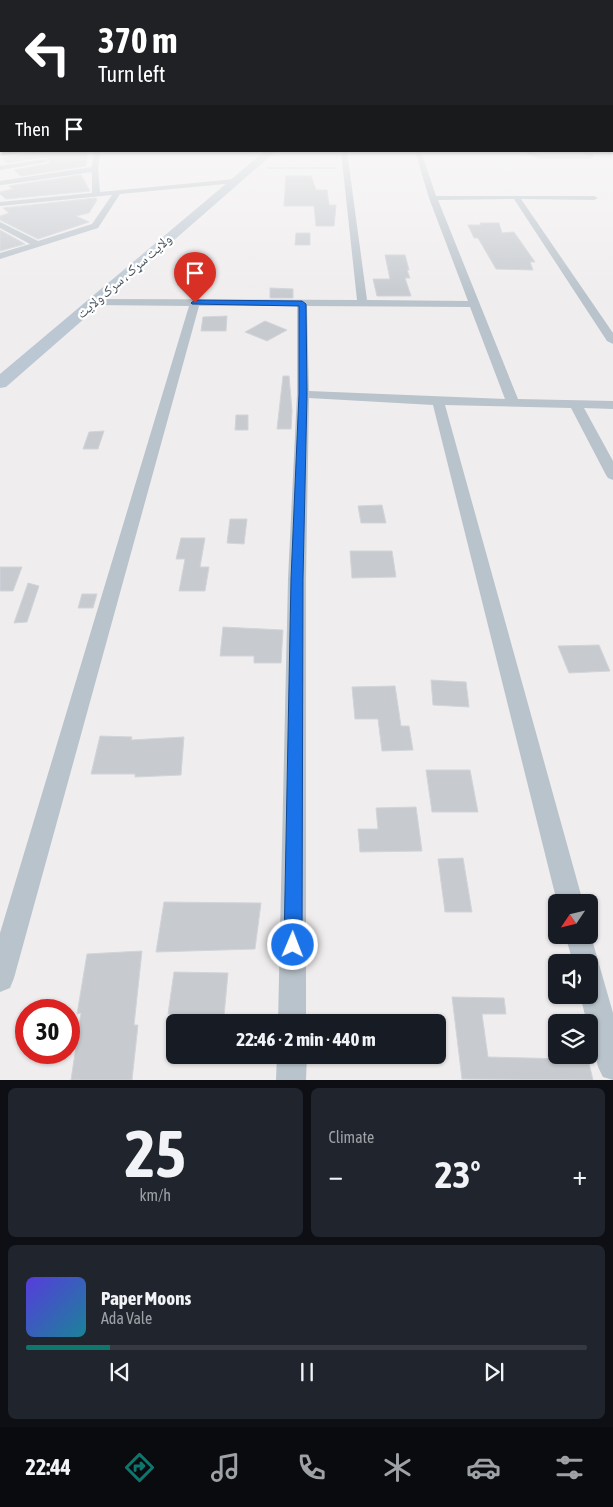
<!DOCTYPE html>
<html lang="en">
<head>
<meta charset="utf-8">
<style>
	:root { --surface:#171b24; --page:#20242c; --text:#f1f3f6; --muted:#9ea1a6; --line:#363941; --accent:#0f766e }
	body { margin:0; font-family:"Asap Condensed","Noto Naskh Arabic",sans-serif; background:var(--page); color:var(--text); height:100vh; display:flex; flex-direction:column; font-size:19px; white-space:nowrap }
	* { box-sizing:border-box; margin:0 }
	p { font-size:16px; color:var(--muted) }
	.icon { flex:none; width:28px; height:28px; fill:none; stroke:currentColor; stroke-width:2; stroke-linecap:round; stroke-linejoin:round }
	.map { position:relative; height:1080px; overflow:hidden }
	.sheet { display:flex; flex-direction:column; gap:8px; padding:8px; background:#0d0f14; flex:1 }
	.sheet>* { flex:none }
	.guide { position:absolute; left:0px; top:0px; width:614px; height:152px; box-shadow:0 1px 4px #0004; background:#202124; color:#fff; overflow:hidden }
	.needle { width:32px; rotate:235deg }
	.buttons { position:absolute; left:548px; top:894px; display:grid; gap:10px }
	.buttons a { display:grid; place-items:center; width:50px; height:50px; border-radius:8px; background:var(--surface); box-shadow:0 1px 4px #0004; font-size:25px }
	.speed { position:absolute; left:15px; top:999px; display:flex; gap:10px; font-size:25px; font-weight:700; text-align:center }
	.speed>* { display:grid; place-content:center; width:65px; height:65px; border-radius:50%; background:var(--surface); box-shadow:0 1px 4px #0004; line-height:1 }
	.speed .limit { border:8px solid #d22; background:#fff; color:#111 }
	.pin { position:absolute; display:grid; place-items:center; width:42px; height:42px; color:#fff; margin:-51px -21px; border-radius:50% 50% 50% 0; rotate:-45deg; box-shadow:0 0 5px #0007 }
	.pin .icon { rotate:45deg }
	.me { position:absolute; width:55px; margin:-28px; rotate:1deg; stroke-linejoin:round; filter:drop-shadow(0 0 4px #0008) }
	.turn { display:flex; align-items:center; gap:18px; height:105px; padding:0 15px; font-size:22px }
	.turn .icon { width:65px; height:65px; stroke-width:2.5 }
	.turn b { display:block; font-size:35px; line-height:42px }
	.then { display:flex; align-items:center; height:48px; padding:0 15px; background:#0003; gap:10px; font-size:19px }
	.big { font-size:38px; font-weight:700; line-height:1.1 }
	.sheet .card { flex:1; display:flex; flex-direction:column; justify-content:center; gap:8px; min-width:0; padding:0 18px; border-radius:8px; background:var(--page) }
	.sheet .dial { align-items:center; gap:0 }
	.dial b { font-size:65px; line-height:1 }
	.song { display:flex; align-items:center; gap:15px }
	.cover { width:60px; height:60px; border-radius:8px; background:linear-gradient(135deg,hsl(250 70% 55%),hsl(190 70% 35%)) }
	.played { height:5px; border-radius:2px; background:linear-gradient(90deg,var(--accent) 15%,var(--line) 15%) }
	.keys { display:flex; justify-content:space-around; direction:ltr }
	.heat { display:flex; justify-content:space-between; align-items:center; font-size:28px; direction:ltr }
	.sheet .tiles { flex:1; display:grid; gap:8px; grid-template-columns:1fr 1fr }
	.card:last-child { grid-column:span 2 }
	.trip { position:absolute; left:166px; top:1014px; width:280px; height:50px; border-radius:8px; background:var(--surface); box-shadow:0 1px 4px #0004; font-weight:700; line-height:50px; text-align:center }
	.dock { display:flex; height:80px; justify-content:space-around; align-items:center; background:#090b0e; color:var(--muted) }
	.dock .icon { width:35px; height:35px }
	.dock .active { color:var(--accent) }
	.dock b { font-size:22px; color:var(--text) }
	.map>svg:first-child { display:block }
	.building { fill:#c7cbd0; stroke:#d1d4d9 }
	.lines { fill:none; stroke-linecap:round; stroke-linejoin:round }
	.path { stroke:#73cc9a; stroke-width:1; stroke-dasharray:2 1; stroke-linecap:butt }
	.street { fill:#b9c3cb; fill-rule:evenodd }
	.secondary { fill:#bbc7d2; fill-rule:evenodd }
	.route { fill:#1a73e8; stroke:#114b97 }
	.labels { text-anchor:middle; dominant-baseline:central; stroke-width:4.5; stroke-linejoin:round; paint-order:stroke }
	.far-street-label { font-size:14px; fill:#46525b; stroke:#fff }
</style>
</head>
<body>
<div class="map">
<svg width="613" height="1080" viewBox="0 0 613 1080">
	<rect width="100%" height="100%" fill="#f0edee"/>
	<g class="building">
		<polygon points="26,151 88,151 86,166 21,176 14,170 47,164 50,161 45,157 7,163 1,158 21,155"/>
		<polygon points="81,175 90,191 6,199 0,194 0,192 13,189 9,186"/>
		<polygon points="286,176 311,176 316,190 327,190 329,205 336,205 334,226 316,226 314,206 284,206"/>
		<polygon points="96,198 97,200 89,213 76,216 89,222 38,239 0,220 0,216 9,213 3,208"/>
		<polygon points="480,223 499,223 502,233 514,232 535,262 530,262 533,270 496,269 478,238 474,238 468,225 481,225"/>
		<polygon points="0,230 25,244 0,251"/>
		<polygon points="296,233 310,233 310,245 295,245"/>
		<polygon points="385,255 405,255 409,270 407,270 410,278 405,278 411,296 377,296 373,279 390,279"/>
		<polygon points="270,288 293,289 293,298 270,298"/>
		<polygon points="227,316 226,331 201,331 203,317"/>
		<polygon points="265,321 287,330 267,341 245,332"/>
		<polygon points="283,376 289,376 292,411 291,429 277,429"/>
		<polygon points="236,415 248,415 248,430 235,430"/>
		<polygon points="104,431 98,449 83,449 89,432"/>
		<polygon points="382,505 386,523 361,523 358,506"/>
		<polygon points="230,519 247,519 244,544 227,543"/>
		<polygon points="181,538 205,538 200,567 209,567 205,591 179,591 185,559 176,559"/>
		<polygon points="350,551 392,551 396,577 352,578"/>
		<polygon points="0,567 22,567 13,591 0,591"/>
		<polygon points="28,583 39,586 27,622 14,623"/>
		<polygon points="82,594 97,594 93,608 78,608"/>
		<polygon points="223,627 283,630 281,663 254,663 254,656 220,656"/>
		<polygon points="599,645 610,671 569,673 558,646"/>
		<polygon points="431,680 466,682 469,707 433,705"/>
		<polygon points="395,686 401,726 409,726 413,750 382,751 378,719 355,719 352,687"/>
		<polygon points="100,736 132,737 131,740 184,737 181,775 135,777 135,774 91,774"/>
		<polygon points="426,770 470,770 478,812 432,812"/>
		<polygon points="416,807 422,851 360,852 358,829 378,829 376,808"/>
		<polygon points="463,858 472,912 445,912 438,859"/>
		<polygon points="164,902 261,903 255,949 156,952"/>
		<polygon points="142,951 134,1025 138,1025 132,1080 71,1080 81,1013 77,1014 87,954"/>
		<polygon points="174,972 228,973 224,1016 168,1014"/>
		<polygon points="452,997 504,998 506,1014 482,1014 488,1057 568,1059 568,1055 587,1055 593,1080 462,1079"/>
	</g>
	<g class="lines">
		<g class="path">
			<polyline points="601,157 613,157"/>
			<polyline points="267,168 336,168"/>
		</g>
		<g class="street">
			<polygon points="24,151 21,153 0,156 0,152"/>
			<polygon points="94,151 100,151 98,169 100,192 235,179 239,181 235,183 120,194 98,228 0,259 0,253 30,244 0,228 0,222 38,241 92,224 112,195 0,206 0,202 92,193 92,172 2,185 0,185 0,181 92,167"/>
			<path d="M 341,151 L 347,151 L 367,300 L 468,301 L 429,198 L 415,151 L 421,151 L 436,196 L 594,196 L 598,198 L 594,200 L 521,199 L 613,333 L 613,344 L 607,341 L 514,199 L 438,200 L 518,399 L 613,401 L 613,409 L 584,408 L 613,461 L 613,480 L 608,478 L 606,475 L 571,408 L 445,405 L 583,902 L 557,902 L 433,405 L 309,398 L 306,579 L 306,1022 L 278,1022 L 288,579 L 297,394 L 297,306 L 199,306 L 14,978 L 10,988 L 0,992 L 0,933 L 189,306 L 94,305 L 89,302 L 94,299 L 357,300 ZM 307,306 L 470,307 L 505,399 L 309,391 Z"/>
			<polygon points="521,151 530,151 540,155 585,155 582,151 589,151 594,157 591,159 539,159"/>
			<polygon points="45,159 48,161 47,162 0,170 0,166"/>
			<polygon points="589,929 613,1013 613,1080 603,1077 598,1067 580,995 589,995 589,962 573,962 565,935 589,935"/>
			<polygon points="277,1055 307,1055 306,1080 276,1080"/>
		</g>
		<polygon class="secondary" points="265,151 276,151 6,387 0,388 0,374"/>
	</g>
	<linearGradient id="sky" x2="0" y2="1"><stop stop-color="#81c5ea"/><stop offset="0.49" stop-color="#f8f7f7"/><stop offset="1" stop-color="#f8f7f7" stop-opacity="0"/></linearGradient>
	<rect width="613" height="296" fill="url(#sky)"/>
	<polygon class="route" points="195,300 302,301 306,304 307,394 303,579 302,945 300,952 293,955 286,952 284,945 291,579 299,394 299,306 192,304 191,303"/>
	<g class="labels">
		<g class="far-street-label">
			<text transform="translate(124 276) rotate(-41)">ولایت سړک ، سرک ولایت</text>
		</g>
	</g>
</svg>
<div class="buttons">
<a><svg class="needle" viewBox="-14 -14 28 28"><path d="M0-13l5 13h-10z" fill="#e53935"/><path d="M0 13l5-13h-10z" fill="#9ea1a6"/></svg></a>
<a><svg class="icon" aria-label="sound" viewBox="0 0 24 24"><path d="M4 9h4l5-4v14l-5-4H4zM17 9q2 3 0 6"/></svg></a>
<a><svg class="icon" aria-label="layers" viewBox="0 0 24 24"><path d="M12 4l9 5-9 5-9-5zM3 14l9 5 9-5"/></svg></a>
</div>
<div class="speed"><div class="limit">30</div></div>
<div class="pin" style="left:195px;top:303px;background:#d93025"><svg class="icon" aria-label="arrive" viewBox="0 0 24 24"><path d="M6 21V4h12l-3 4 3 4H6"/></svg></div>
<svg class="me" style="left:293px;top:945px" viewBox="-20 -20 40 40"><circle r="17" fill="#1a73e8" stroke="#fff" stroke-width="3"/><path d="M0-11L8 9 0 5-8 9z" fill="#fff"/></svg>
<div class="trip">22:46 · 2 min · 440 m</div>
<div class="guide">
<div class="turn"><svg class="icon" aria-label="left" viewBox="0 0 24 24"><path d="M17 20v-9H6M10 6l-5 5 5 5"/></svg><div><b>370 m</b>Turn left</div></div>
<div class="then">Then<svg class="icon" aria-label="arrive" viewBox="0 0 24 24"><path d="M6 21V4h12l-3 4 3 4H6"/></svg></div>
</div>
</div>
<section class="sheet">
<div class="tiles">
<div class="card dial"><b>25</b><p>km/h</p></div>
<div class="card"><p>Climate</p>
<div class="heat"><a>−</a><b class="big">23°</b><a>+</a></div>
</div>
<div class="card">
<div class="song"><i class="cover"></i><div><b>Paper Moons</b><p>Ada Vale</p></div></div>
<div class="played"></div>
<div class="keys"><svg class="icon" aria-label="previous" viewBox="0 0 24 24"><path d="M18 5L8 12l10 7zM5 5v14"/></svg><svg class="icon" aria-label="pause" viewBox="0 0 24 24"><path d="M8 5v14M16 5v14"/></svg><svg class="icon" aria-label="next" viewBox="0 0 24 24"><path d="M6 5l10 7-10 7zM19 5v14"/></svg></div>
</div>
</div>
</section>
<nav class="dock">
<b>22:44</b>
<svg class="icon active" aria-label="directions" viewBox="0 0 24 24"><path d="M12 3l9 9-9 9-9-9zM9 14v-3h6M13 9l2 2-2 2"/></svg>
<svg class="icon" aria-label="music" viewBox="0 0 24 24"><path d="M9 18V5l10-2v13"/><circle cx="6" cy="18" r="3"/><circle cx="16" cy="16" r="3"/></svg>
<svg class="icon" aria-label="phone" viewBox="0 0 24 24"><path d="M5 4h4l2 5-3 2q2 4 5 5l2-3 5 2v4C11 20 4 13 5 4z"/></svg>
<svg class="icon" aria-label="climate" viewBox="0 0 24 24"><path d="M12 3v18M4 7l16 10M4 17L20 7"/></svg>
<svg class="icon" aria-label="car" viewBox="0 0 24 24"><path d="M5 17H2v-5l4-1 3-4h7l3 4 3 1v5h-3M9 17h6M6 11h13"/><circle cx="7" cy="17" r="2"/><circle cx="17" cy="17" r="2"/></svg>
<svg class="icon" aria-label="filters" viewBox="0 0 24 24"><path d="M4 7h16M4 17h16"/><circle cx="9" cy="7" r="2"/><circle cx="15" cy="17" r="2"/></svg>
</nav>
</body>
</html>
